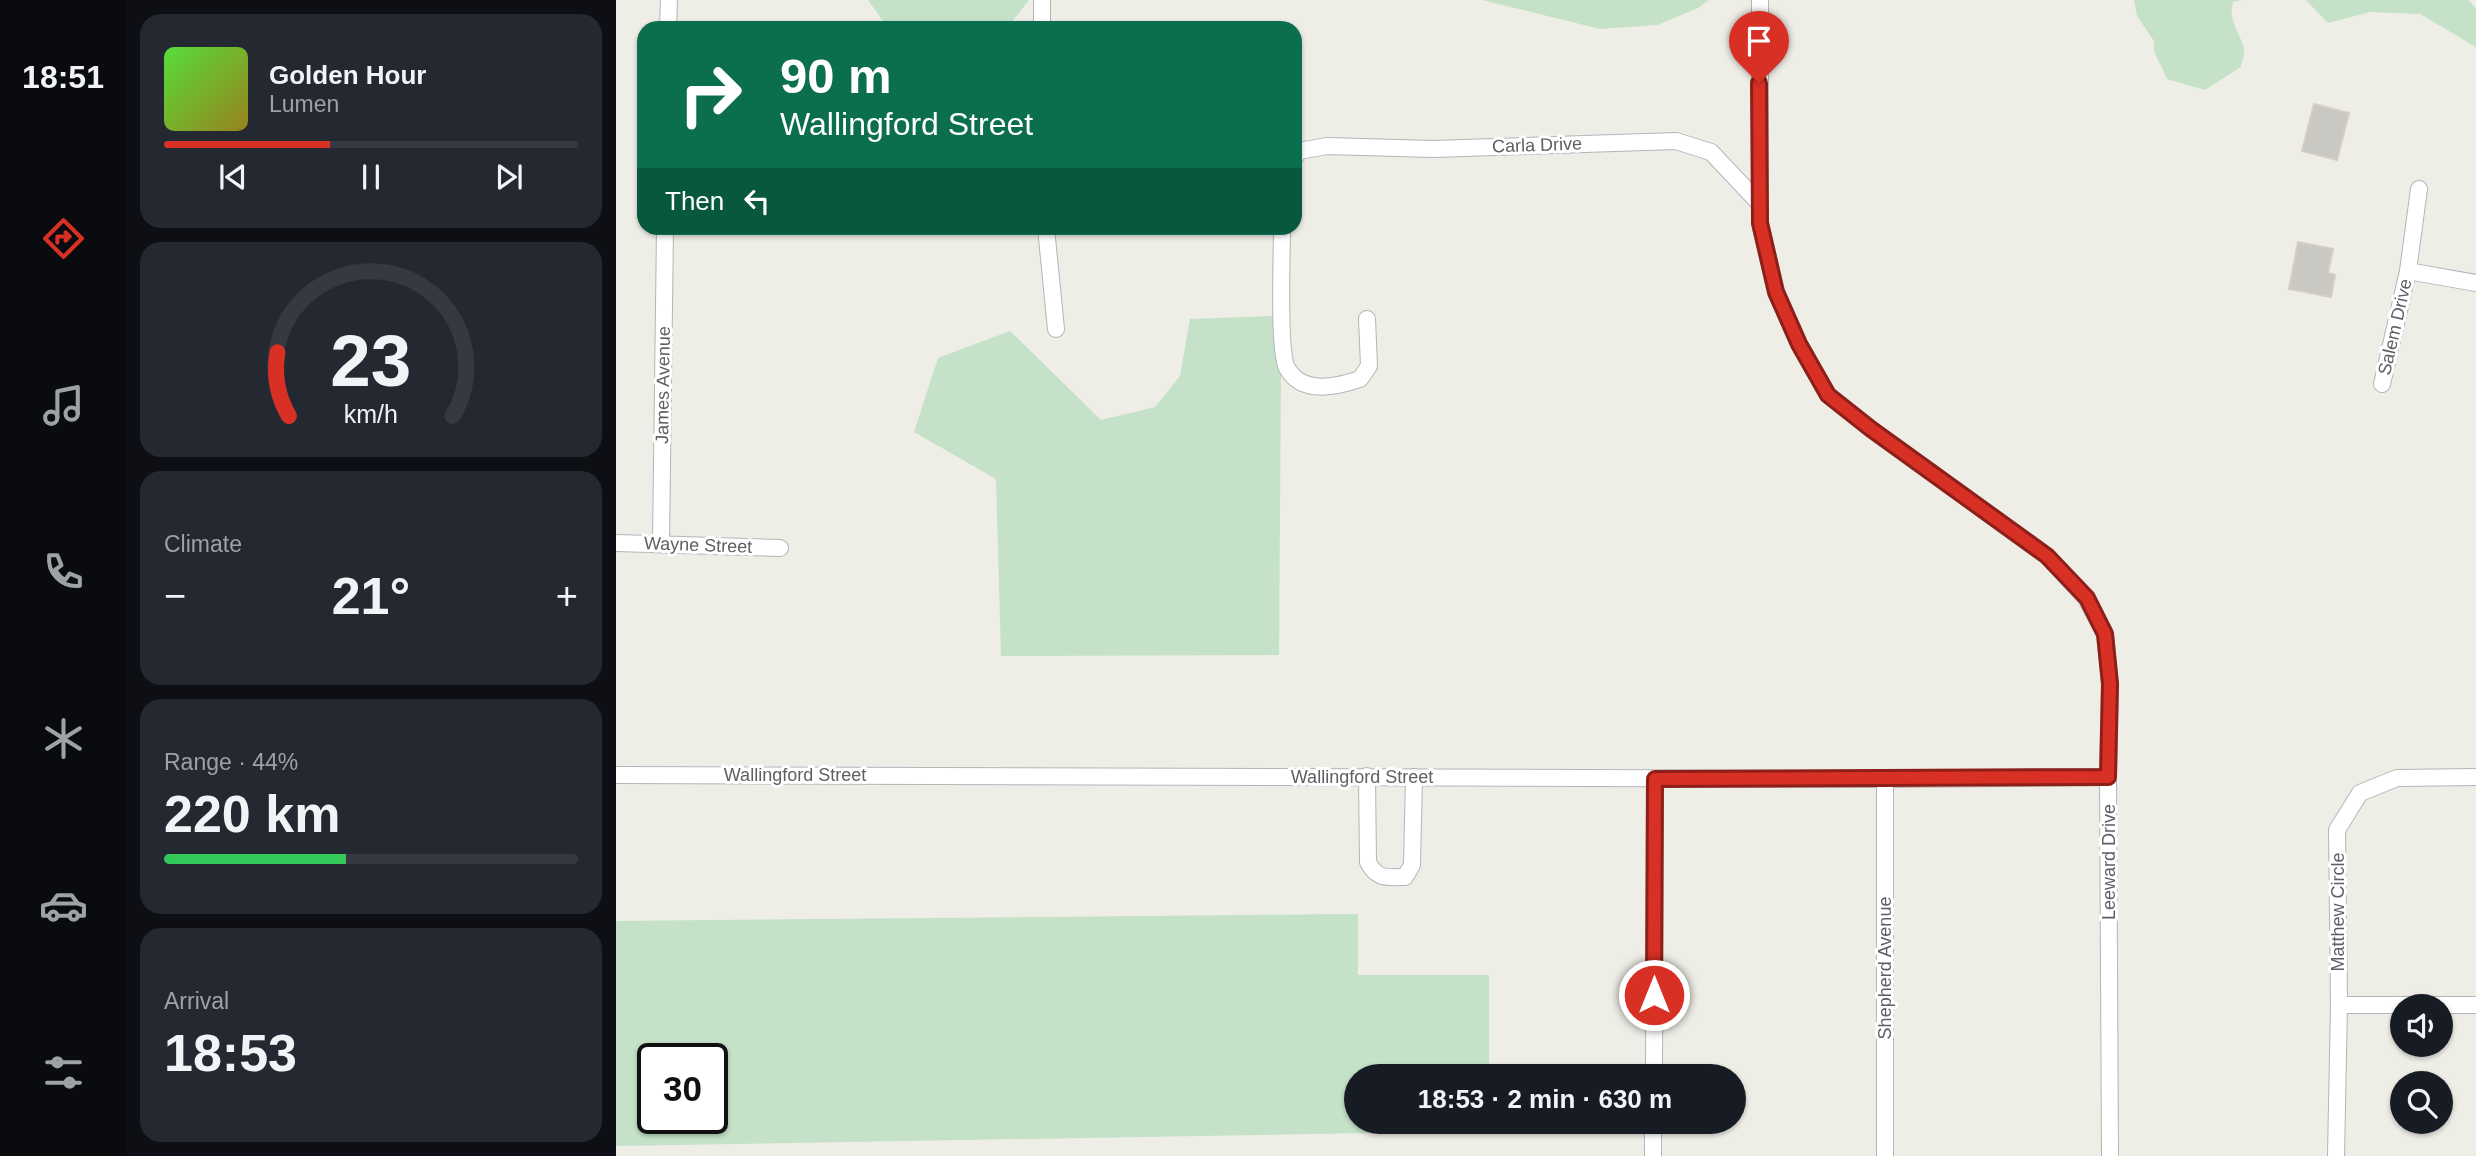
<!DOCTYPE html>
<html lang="en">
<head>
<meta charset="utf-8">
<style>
	:root { --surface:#171b24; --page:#242831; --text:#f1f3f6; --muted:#9ea1a6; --line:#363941; --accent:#d93025 }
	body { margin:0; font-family:Helvetica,sans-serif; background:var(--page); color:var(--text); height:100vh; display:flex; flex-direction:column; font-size:26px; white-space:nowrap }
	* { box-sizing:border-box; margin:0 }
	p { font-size:23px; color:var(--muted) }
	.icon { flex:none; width:38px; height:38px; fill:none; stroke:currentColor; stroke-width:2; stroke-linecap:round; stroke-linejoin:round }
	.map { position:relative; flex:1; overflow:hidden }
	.details { display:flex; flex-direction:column; gap:14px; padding:14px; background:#0d0f14; width:490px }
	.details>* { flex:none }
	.hud { position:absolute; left:21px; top:21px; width:665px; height:214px; border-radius:21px; box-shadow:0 2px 5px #0004; background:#0b6e4f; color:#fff; overflow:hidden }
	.buttons { position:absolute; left:1774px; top:994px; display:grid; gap:14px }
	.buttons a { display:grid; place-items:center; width:63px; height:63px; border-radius:50%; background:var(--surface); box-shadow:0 2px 5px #0004; font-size:35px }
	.speed { position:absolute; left:21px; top:1043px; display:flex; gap:14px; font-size:35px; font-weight:700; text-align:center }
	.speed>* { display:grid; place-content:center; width:91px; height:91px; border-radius:50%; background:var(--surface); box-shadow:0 2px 5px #0004; line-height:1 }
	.speed .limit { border:4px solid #111; border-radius:10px; background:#fff; color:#111 }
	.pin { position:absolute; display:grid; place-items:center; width:60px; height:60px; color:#fff; margin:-72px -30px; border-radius:50% 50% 50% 0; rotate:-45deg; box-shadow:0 0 7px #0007 }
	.pin .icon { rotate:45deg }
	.me { position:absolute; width:77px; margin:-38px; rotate:0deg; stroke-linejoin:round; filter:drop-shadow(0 0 5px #0008) }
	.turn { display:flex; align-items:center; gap:24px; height:147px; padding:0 28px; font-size:32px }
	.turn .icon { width:91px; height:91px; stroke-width:2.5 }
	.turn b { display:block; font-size:49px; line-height:60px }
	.then { display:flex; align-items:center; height:66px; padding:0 28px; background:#0003; gap:14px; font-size:26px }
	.big { font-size:52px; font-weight:600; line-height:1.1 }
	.details .tile { flex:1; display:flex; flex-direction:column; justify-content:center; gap:10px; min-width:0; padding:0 24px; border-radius:21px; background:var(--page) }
	.details .dial { align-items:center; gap:0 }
	.dial svg { height:182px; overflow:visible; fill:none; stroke:var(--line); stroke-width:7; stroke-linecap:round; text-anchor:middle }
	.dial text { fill:var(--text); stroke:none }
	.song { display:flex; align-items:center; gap:21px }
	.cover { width:84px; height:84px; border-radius:10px; background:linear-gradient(135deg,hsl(110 70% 55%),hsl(50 70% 35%)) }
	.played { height:7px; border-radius:4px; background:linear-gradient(90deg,var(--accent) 40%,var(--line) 40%) }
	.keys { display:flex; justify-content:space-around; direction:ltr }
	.heat { display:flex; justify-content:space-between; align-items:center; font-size:38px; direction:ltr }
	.charge { height:10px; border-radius:5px; background:linear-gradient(90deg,#34c759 44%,var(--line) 0) }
	.trip { position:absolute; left:728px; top:1064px; width:402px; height:70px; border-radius:35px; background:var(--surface); box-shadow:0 2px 5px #0004; font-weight:600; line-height:70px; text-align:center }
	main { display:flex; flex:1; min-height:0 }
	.menu { display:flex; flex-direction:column; width:126px; justify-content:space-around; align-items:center; background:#090b0e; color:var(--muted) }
	.menu .icon { width:49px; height:49px }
	.menu .current { color:var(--accent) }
	.menu b { font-size:32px; color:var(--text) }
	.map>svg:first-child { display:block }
	.green { fill:#c5e2c8; fill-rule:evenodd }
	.building { fill:#c9c8c2; stroke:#d2cfc5; stroke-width:2 }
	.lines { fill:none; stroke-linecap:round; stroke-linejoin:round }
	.street-casing { stroke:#b3b5b9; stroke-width:18 }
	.street { stroke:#fff; stroke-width:16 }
	.route-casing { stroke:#8d1f18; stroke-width:18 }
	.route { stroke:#d93025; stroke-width:12 }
	.labels { text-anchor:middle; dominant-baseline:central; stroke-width:6; stroke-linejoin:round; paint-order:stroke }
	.street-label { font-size:18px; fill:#5d6064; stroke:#fff }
</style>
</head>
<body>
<main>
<nav class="menu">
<b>18:51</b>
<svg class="icon current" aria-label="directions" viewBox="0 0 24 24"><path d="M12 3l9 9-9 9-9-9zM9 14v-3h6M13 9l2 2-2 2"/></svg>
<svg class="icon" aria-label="music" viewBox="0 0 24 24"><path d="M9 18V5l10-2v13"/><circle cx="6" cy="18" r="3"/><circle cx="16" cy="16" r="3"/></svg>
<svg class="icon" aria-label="phone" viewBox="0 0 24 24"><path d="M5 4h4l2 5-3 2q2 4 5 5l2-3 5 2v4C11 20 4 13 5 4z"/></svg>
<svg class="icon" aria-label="climate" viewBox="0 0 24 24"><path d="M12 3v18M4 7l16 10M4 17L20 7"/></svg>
<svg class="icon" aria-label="car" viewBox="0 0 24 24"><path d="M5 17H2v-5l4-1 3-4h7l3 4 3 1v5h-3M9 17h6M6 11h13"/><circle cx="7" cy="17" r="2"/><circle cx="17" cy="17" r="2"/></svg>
<svg class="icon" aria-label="filters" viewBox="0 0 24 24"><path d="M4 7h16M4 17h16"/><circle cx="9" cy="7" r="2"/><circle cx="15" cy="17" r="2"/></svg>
</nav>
<section class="details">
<div class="tile">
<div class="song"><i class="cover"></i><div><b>Golden Hour</b><p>Lumen</p></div></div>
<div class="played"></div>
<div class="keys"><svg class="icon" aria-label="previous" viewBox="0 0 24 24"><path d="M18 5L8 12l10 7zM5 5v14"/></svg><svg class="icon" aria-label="pause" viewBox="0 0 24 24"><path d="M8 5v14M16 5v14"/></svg><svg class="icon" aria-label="next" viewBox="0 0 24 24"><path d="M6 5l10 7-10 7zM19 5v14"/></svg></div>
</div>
<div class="tile dial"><svg viewBox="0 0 100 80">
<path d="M14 69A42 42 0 1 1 86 69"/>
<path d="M14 69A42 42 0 0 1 9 41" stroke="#d93025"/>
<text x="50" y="56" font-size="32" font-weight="700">23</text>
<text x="50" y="72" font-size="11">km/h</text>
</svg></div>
<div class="tile"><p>Climate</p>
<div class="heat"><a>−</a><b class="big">21°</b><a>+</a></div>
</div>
<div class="tile"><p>Range · 44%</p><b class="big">220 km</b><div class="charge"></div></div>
<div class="tile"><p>Arrival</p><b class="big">18:53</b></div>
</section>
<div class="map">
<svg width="1860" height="1156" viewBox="0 0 1860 1156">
	<rect width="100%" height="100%" fill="#eeede6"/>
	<g class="green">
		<polygon points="252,0 413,0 391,28 272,28"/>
		<polygon points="866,0 1093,0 1082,8 1041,25 984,29"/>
		<path d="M 1518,0 L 1625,0 L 1617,2 C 1612,19 1622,30 1627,45 C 1630,51 1626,61 1625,67 L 1589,90 L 1551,79 L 1538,51 L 1538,41 L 1521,16 Z"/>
		<polygon points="1690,0 1852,0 1860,8 1860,47 1804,14 1754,12 1712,23"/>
		<polygon points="658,316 658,347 665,374 663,655 385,656 380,479 298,432 322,358 394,331 485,420 539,407 564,376 574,319"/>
		<path d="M 742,914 L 742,975 L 873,975 L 873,1076 L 740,1076 L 740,1122 L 873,1122 L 873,1131 L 0,1146 L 0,921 ZM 37,1059 L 96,1059 L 96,1118 L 37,1118 Z"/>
	</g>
	<g class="building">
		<polygon points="1698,104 1733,113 1721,160 1686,151"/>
		<polygon points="1682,242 1717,249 1712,273 1719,275 1715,297 1673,289"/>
	</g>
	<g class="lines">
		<g class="street-casing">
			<g id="street">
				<polyline points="1144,0 1144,223 1160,292 1183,344 1212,395 1255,429 1431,556 1470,598 1489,634 1494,684 1492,777 1494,1156"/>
				<polyline points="52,28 53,0"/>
				<polyline points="426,28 426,0"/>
				<polyline points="679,157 683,151 711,146 817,149 1060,141 1095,152 1143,203"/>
				<polyline points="430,228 440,329"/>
				<path d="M 666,228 C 666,252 662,352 671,368 C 686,395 720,387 744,379 L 753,366 L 751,319"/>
				<polyline points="1792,271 1860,283"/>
				<polyline points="1766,384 1792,271 1803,189"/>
				<polyline points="0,543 164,548"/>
				<polyline points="45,543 49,228"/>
				<polyline points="0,775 1269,779 1492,777"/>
				<path d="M 751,776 L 752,862 C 761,880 771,877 789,877 L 796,865 L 798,777"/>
				<polyline points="1723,1005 1860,1005"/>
				<polyline points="1038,1076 1039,779"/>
				<polyline points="1037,1156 1037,1122"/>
				<polyline points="1269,1156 1269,779"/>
				<polyline points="1720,1156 1723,1005 1721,830 1744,793 1781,778 1860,777"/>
			</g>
		</g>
		<use href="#street" class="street"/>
	</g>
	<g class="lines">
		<g class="route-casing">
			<polyline id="route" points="1038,995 1039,779 1492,777 1494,684 1489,634 1471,598 1431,556 1255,429 1212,395 1183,344 1160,292 1144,223 1143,83"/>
		</g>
		<use href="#route" class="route"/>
	</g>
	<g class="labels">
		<g class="street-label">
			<text transform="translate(921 145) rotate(-2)">Carla Drive</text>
			<text transform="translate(1779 327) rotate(-77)">Salem Drive</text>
			<text transform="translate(47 385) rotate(-89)">James Avenue</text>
			<text transform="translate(82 545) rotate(2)">Wayne Street</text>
			<text x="179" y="775">Wallingford Street</text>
			<text x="746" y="777">Wallingford Street</text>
			<text transform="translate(1493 862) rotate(-90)">Leeward Drive</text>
			<text transform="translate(1722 912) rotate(-90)">Matthew Circle</text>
			<text transform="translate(1269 968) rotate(-90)">Shepherd Avenue</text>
		</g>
	</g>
</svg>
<div class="buttons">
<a><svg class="icon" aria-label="sound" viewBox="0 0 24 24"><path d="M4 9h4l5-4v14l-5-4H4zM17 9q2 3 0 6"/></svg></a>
<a><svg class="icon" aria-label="search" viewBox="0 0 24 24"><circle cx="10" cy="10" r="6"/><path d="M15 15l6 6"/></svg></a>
</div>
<div class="speed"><div class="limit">30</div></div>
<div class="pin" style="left:1143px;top:83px;background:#d93025"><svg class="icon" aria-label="arrive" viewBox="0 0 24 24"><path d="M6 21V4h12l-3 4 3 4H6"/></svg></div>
<svg class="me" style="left:1038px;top:995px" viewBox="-20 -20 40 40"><circle r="17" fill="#d93025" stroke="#fff" stroke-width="3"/><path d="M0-11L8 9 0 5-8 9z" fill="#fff"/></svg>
<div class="trip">18:53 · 2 min · 630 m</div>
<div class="hud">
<div class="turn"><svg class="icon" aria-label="right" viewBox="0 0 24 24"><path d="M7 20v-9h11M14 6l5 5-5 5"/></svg><div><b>90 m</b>Wallingford Street</div></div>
<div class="then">Then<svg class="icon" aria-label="left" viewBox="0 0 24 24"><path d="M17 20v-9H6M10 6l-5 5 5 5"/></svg></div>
</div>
</div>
</main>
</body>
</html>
